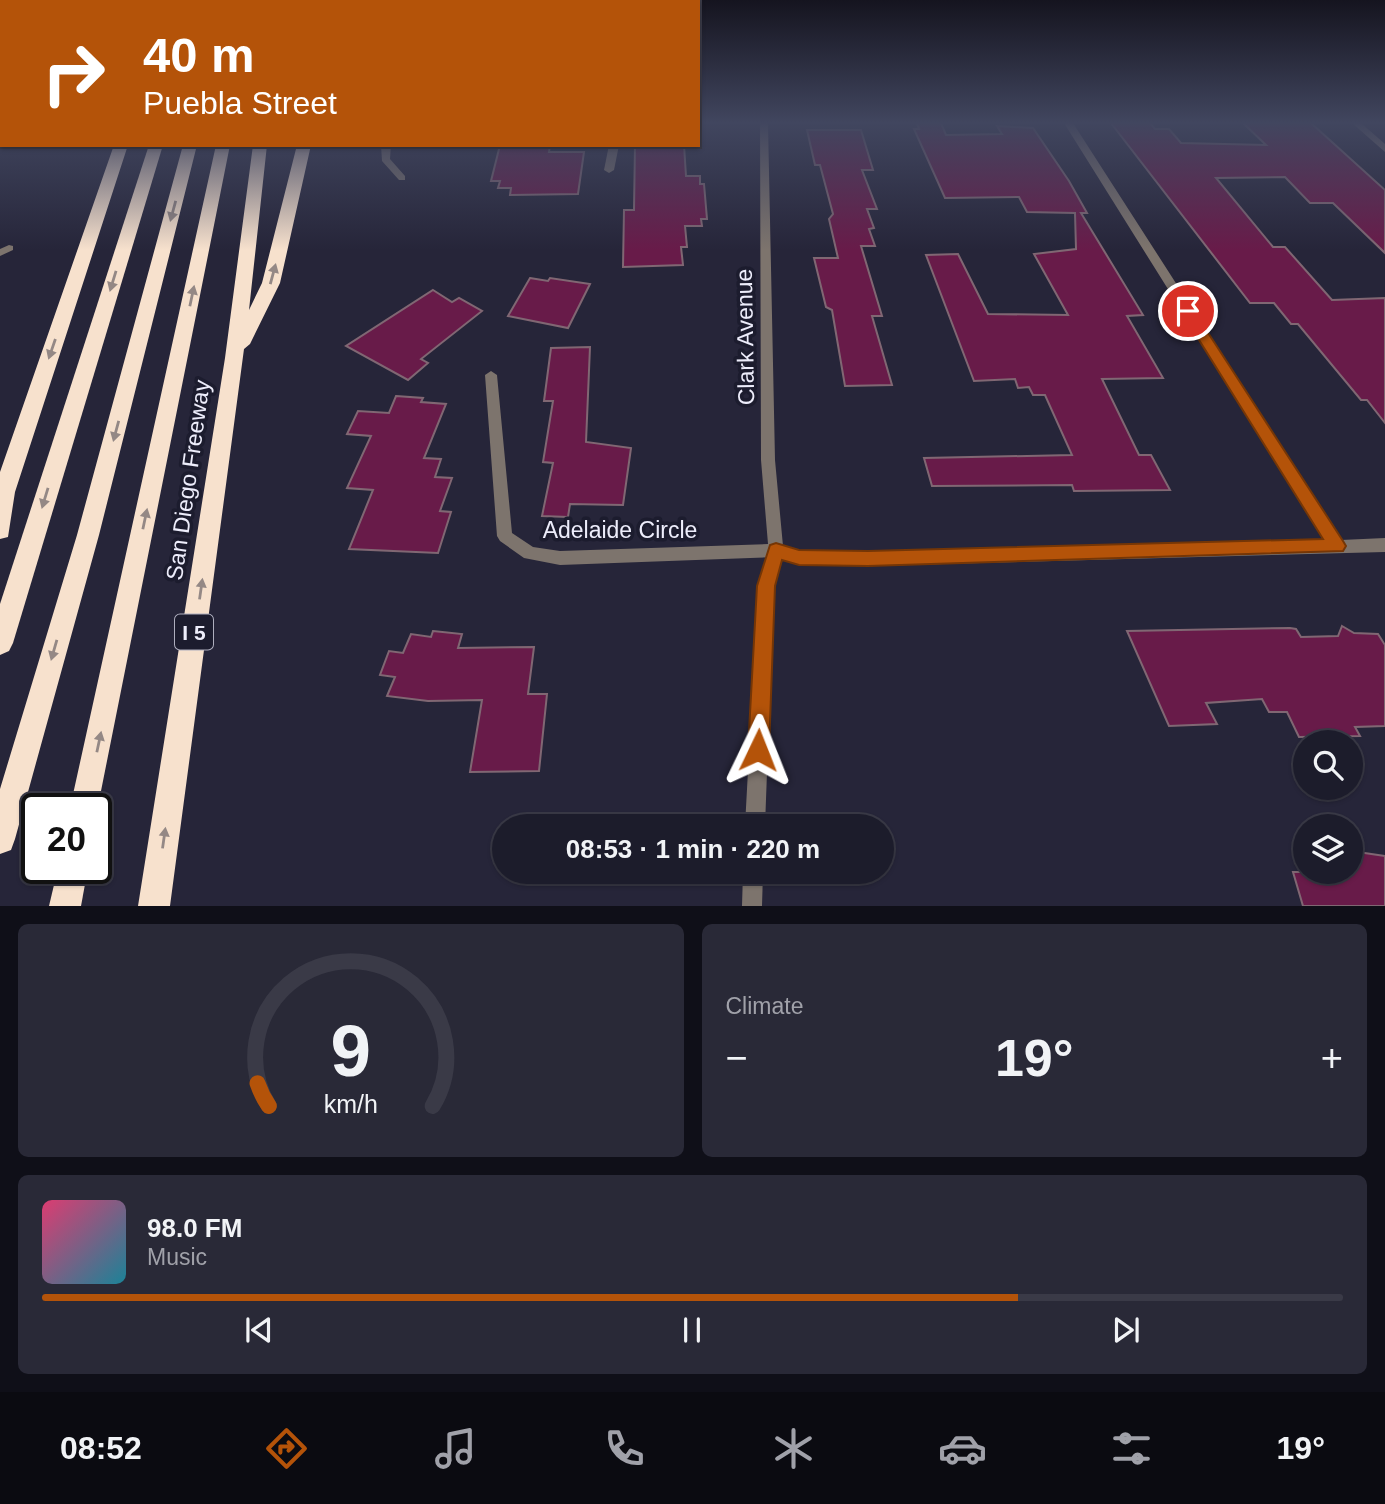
<!DOCTYPE html>
<html lang="en">
<head>
<meta charset="utf-8">
<style>
	:root { --surface:#1c1c2b; --page:#292937; --text:#f1f3f6; --muted:#a0a1a9; --line:#3a3a47; --accent:#b45309 }
	body { margin:0; font-family:Arial,sans-serif; background:var(--page); color:var(--text); height:100vh; display:flex; flex-direction:column; font-size:26px; white-space:nowrap }
	* { box-sizing:border-box; margin:0 }
	p { font-size:23px; color:var(--muted) }
	.icon { flex:none; width:38px; height:38px; fill:none; stroke:currentColor; stroke-width:2; stroke-linecap:round; stroke-linejoin:round }
	.map { position:relative; height:906px; overflow:hidden }
	.panel { display:flex; flex-direction:column; gap:18px; padding:18px; background:#0f0f18; flex:1 }
	.panel>* { flex:none }
	.top-card { position:absolute; left:0px; top:0px; width:700px; height:147px; box-shadow:0 2px 5px #0004,0 0 0 2px var(--line); background:#b45309; color:#fff; overflow:hidden }
	.fabs { position:absolute; left:1293px; top:730px; display:grid; gap:14px }
	.fabs a { display:grid; place-items:center; width:70px; height:70px; border-radius:50%; background:var(--surface); box-shadow:0 2px 5px #0004,0 0 0 2px var(--line); font-size:35px }
	.speed { position:absolute; left:21px; top:793px; display:flex; gap:14px; font-size:35px; font-weight:700; text-align:center }
	.speed>* { display:grid; place-content:center; width:91px; height:91px; border-radius:50%; background:var(--surface); box-shadow:0 2px 5px #0004,0 0 0 2px var(--line); line-height:1 }
	.speed .limit { border:4px solid #111; border-radius:10px; background:#fff; color:#111 }
	.pin { position:absolute; display:grid; place-items:center; width:60px; height:60px; color:#fff; margin:-30px; border:4px solid #fff; border-radius:50%; box-shadow:0 2px 7px #0007 }
	.me { position:absolute; width:77px; margin:-38px; rotate:2deg; stroke-linejoin:round; filter:drop-shadow(0 0 5px #0008) }
	.turn { display:flex; align-items:center; gap:24px; height:147px; padding:0 28px; font-size:32px }
	.turn .icon { width:91px; height:91px; stroke-width:2.5 }
	.turn b { display:block; font-size:49px; line-height:60px }
	.big { font-size:52px; font-weight:600; line-height:1.1 }
	.panel .card { flex:1; display:flex; flex-direction:column; justify-content:center; gap:10px; min-width:0; padding:0 24px; border-radius:10px; background:var(--page) }
	.panel .dial { align-items:center; gap:0 }
	.dial svg { height:182px; overflow:visible; fill:none; stroke:var(--line); stroke-width:7; stroke-linecap:round; text-anchor:middle }
	.dial text { fill:var(--text); stroke:none }
	.song { display:flex; align-items:center; gap:21px }
	.cover { width:84px; height:84px; border-radius:10px; background:linear-gradient(135deg,hsl(340 70% 55%),hsl(190 70% 35%)) }
	.played { height:7px; border-radius:4px; background:linear-gradient(90deg,var(--accent) 75%,var(--line) 75%) }
	.keys { display:flex; justify-content:space-around; direction:ltr }
	.heat { display:flex; justify-content:space-between; align-items:center; font-size:38px; direction:ltr }
	.panel .tiles { flex:1; display:grid; gap:18px; grid-template-columns:1fr 1fr }
	.card:last-child { grid-column:span 2 }
	.trip { position:absolute; left:492px; top:814px; width:402px; height:70px; border-radius:35px; background:var(--surface); box-shadow:0 2px 5px #0004,0 0 0 2px var(--line); font-weight:600; line-height:70px; text-align:center }
	.tab-bar { display:flex; height:112px; justify-content:space-around; align-items:center; background:#0b0b11; color:var(--muted) }
	.tab-bar .icon { width:49px; height:49px }
	.tab-bar .selected { color:var(--accent) }
	.tab-bar b { font-size:32px; color:var(--text) }
	.map>svg:first-child { display:block }
	.building { fill:#681b49; stroke:#806773; stroke-width:2 }
	.lines { fill:none; stroke-linecap:round; stroke-linejoin:round }
	.service { fill:#7d746d; fill-rule:evenodd }
	.minor { fill:#7d746d; fill-rule:evenodd }
	.motorway { fill:#f7e1cd; fill-rule:evenodd }
	.oneway { fill:#948885 }
	.route { fill:#b45309; stroke:#753606; stroke-width:2 }
	.labels { text-anchor:middle; dominant-baseline:central; stroke-width:7; stroke-linejoin:round; paint-order:stroke }
	.shield { fill:#1c1c2e; stroke:#aeaebe; stroke-width:2 }
	.shield-label { font-size:21px; font-weight:bold; fill:#ededfb }
	.street-label { font-size:23px; fill:#ededfb; stroke:#1c1c2e }
</style>
</head>
<body>
<div class="map">
<svg width="1385" height="906" viewBox="0 0 1385 906">
	<rect width="100%" height="100%" fill="#262539"/>
	<g class="building">
		<polygon points="917,123 941,123 946,135 1002,134 997,126 1033,128 1069,181 1087,213 1081,213 1143,315 1127,316 1163,378 1102,379 1139,455 1151,455 1170,490 1074,491 1072,485 932,486 924,458 1072,455 1045,395 1033,395 1029,387 1018,388 1015,379 974,381 926,255 958,254 988,314 1068,315 1034,254 1076,249 1075,213 1027,212 1019,197 945,198 914,129 919,129"/>
		<polygon points="1111,123 1150,123 1155,129 1169,129 1181,143 1266,145 1243,123 1311,123 1385,190 1385,253 1333,203 1310,203 1285,177 1216,178 1273,247 1285,247 1332,300 1385,298 1385,423 1367,400 1361,400 1298,324 1291,324 1274,303 1250,303"/>
		<polygon points="807,130 861,130 873,170 862,170 877,209 867,209 874,228 869,229 875,246 861,246 882,316 872,316 892,385 845,386 832,310 826,307 814,258 838,258 829,219 833,214 820,165 815,165"/>
		<polygon points="500,145 550,145 549,152 584,152 578,194 510,195 511,188 498,188 500,181 491,181"/>
		<polygon points="635,145 684,145 686,176 700,176 700,184 704,184 707,219 701,219 702,226 685,226 687,247 681,247 683,265 623,267 624,210 634,210"/>
		<polygon points="530,278 548,281 550,278 590,284 568,328 508,316"/>
		<polygon points="433,290 452,302 459,298 482,311 421,359 428,363 408,380 346,346"/>
		<polygon points="590,347 586,442 631,448 623,505 570,504 568,517 542,516 553,463 543,462 553,401 544,401 551,348"/>
		<polygon points="396,396 423,398 421,402 446,404 424,458 441,459 435,477 452,478 440,511 451,512 438,553 349,549 373,490 347,488 371,436 347,434 358,411 389,413"/>
		<polygon points="1342,626 1354,633 1378,634 1385,645 1385,726 1355,727 1360,736 1299,737 1287,712 1269,712 1262,699 1206,703 1217,724 1169,726 1127,631 1290,628 1296,629 1301,637 1338,636"/>
		<polygon points="433,631 462,634 458,648 534,647 528,694 547,694 539,771 470,772 482,700 428,701 387,696 395,677 380,675 389,651 403,653 411,634 431,637"/>
		<polygon points="1351,851 1385,856 1385,906 1303,906 1293,872 1351,872"/>
	</g>
	<g class="lines">
		<g class="service">
			<polygon points="381,145 391,145 390,159 405,176 405,180 399,180 382,161"/>
			<polygon points="776,543 781,545 784,550 774,586 765,826 745,826 758,586 768,550 771,545"/>
			<polygon points="743,872 763,872 762,906 742,906"/>
		</g>
		<g class="minor">
			<polygon points="760,123 768,123 775,460 783,546 799,550 868,552 1325,540 1064,123 1073,123 1341,540 1385,538 1385,552 868,566 799,564 776,557 560,565 524,558 500,541 497,536 485,375 491,371 497,375 512,533 533,547 560,551 768,544 761,460"/>
			<polygon points="1352,123 1361,123 1385,144 1385,152"/>
			<polygon points="609,145 619,145 614,170 609,173 604,170"/>
			<polygon points="9,245 13,246 13,250 0,256 0,249"/>
		</g>
		<g class="motorway">
			<polygon points="114,145 128,145 15,492 8,537 0,539 0,472"/>
			<polygon points="149,145 163,145 13,643 9,651 0,655 0,604"/>
			<polygon points="183,145 197,145 99,535 15,839 11,850 0,854 0,789 77,535"/>
			<polygon points="216,145 230,145 96,816 96,808 70,808"/>
			<polygon points="253,145 267,145 249,310 262,283 297,145 311,145 280,283 250,344 244,349 170,906 138,906 225,358"/>
			<polygon points="58,868 88,868 81,906 49,906"/>
		</g>
	</g>
	<defs><path id="oneway-solid" d="M-6-.8H1V-3.2L6.5 0L1 3.2V.8H-6Z" transform="scale(1.75)"/></defs>
	<g class="oneway">
		<use href="#oneway-solid" transform="translate(173 211) rotate(105)"/>
		<use href="#oneway-solid" transform="translate(273 274) rotate(-75)"/>
		<use href="#oneway-solid" transform="translate(113 281) rotate(107)"/>
		<use href="#oneway-solid" transform="translate(192 296) rotate(-78)"/>
		<use href="#oneway-solid" transform="translate(52 349) rotate(109)"/>
		<use href="#oneway-solid" transform="translate(116 431) rotate(105)"/>
		<use href="#oneway-solid" transform="translate(45 498) rotate(107)"/>
		<use href="#oneway-solid" transform="translate(145 519) rotate(-78)"/>
		<use href="#oneway-solid" transform="translate(201 589) rotate(-82)"/>
		<use href="#oneway-solid" transform="translate(54 650) rotate(106)"/>
		<use href="#oneway-solid" transform="translate(99 742) rotate(-78)"/>
		<use href="#oneway-solid" transform="translate(164 838) rotate(-82)"/>
	</g>
	<linearGradient id="sky" x2="0" y2="1"><stop stop-color="#15141f"/><stop offset="0.49" stop-color="#41465f"/><stop offset="1" stop-color="#41465f" stop-opacity="0"/></linearGradient>
	<rect width="1385" height="250" fill="url(#sky)"/>
	<polygon class="route" points="1188,307 1192,308 1343,541 1346,546 1343,551 868,566 799,565 782,560 775,586 769,750 766,758 758,761 751,758 748,750 757,586 770,545 776,543 799,550 868,551 1323,539 1181,311"/>
	<g class="labels">
		<rect class="shield" x="175" y="614.5" width="38" height="35" rx="5"/>
		<g class="shield-label">
			<text x="194" y="632">I 5</text>
		</g>
		<g class="street-label">
			<text transform="translate(745 337) rotate(-91)">Clark Avenue</text>
			<text transform="translate(188 480) rotate(-82)">San Diego Freeway</text>
			<text x="620" y="530">Adelaide Circle</text>
		</g>
	</g>
</svg>
<div class="fabs">
<a><svg class="icon" aria-label="search" viewBox="0 0 24 24"><circle cx="10" cy="10" r="6"/><path d="M15 15l6 6"/></svg></a>
<a><svg class="icon" aria-label="layers" viewBox="0 0 24 24"><path d="M12 4l9 5-9 5-9-5zM3 14l9 5 9-5"/></svg></a>
</div>
<div class="speed"><div class="limit">20</div></div>
<div class="pin" style="left:1188px;top:311px;background:#d93025"><svg class="icon" aria-label="arrive" viewBox="0 0 24 24"><path d="M6 21V4h12l-3 4 3 4H6"/></svg></div>
<svg class="me" style="left:758px;top:750px" viewBox="-20 -20 40 40"><path d="M0-17L14 15 0 8-14 15z" fill="#b45309" stroke="#fff" stroke-width="4"/></svg>
<div class="trip">08:53 · 1 min · 220 m</div>
<div class="top-card">
<div class="turn"><svg class="icon" aria-label="right" viewBox="0 0 24 24"><path d="M7 20v-9h11M14 6l5 5-5 5"/></svg><div><b>40 m</b>Puebla Street</div></div>
</div>
</div>
<section class="panel">
<div class="tiles">
<div class="card dial"><svg viewBox="0 0 100 80">
<path d="M14 69A42 42 0 1 1 86 69"/>
<path d="M14 69A42 42 0 0 1 9 59" stroke="#b45309"/>
<text x="50" y="56" font-size="32" font-weight="700">9</text>
<text x="50" y="72" font-size="11">km/h</text>
</svg></div>
<div class="card"><p>Climate</p>
<div class="heat"><a>−</a><b class="big">19°</b><a>+</a></div>
</div>
<div class="card">
<div class="song"><i class="cover"></i><div><b>98.0 FM</b><p>Music</p></div></div>
<div class="played"></div>
<div class="keys"><svg class="icon" aria-label="previous" viewBox="0 0 24 24"><path d="M18 5L8 12l10 7zM5 5v14"/></svg><svg class="icon" aria-label="pause" viewBox="0 0 24 24"><path d="M8 5v14M16 5v14"/></svg><svg class="icon" aria-label="next" viewBox="0 0 24 24"><path d="M6 5l10 7-10 7zM19 5v14"/></svg></div>
</div>
</div>
</section>
<nav class="tab-bar">
<b>08:52</b>
<svg class="icon selected" aria-label="directions" viewBox="0 0 24 24"><path d="M12 3l9 9-9 9-9-9zM9 14v-3h6M13 9l2 2-2 2"/></svg>
<svg class="icon" aria-label="music" viewBox="0 0 24 24"><path d="M9 18V5l10-2v13"/><circle cx="6" cy="18" r="3"/><circle cx="16" cy="16" r="3"/></svg>
<svg class="icon" aria-label="phone" viewBox="0 0 24 24"><path d="M5 4h4l2 5-3 2q2 4 5 5l2-3 5 2v4C11 20 4 13 5 4z"/></svg>
<svg class="icon" aria-label="climate" viewBox="0 0 24 24"><path d="M12 3v18M4 7l16 10M4 17L20 7"/></svg>
<svg class="icon" aria-label="car" viewBox="0 0 24 24"><path d="M5 17H2v-5l4-1 3-4h7l3 4 3 1v5h-3M9 17h6M6 11h13"/><circle cx="7" cy="17" r="2"/><circle cx="17" cy="17" r="2"/></svg>
<svg class="icon" aria-label="filters" viewBox="0 0 24 24"><path d="M4 7h16M4 17h16"/><circle cx="9" cy="7" r="2"/><circle cx="15" cy="17" r="2"/></svg>
<b>19°</b>
</nav>
</body>
</html>
